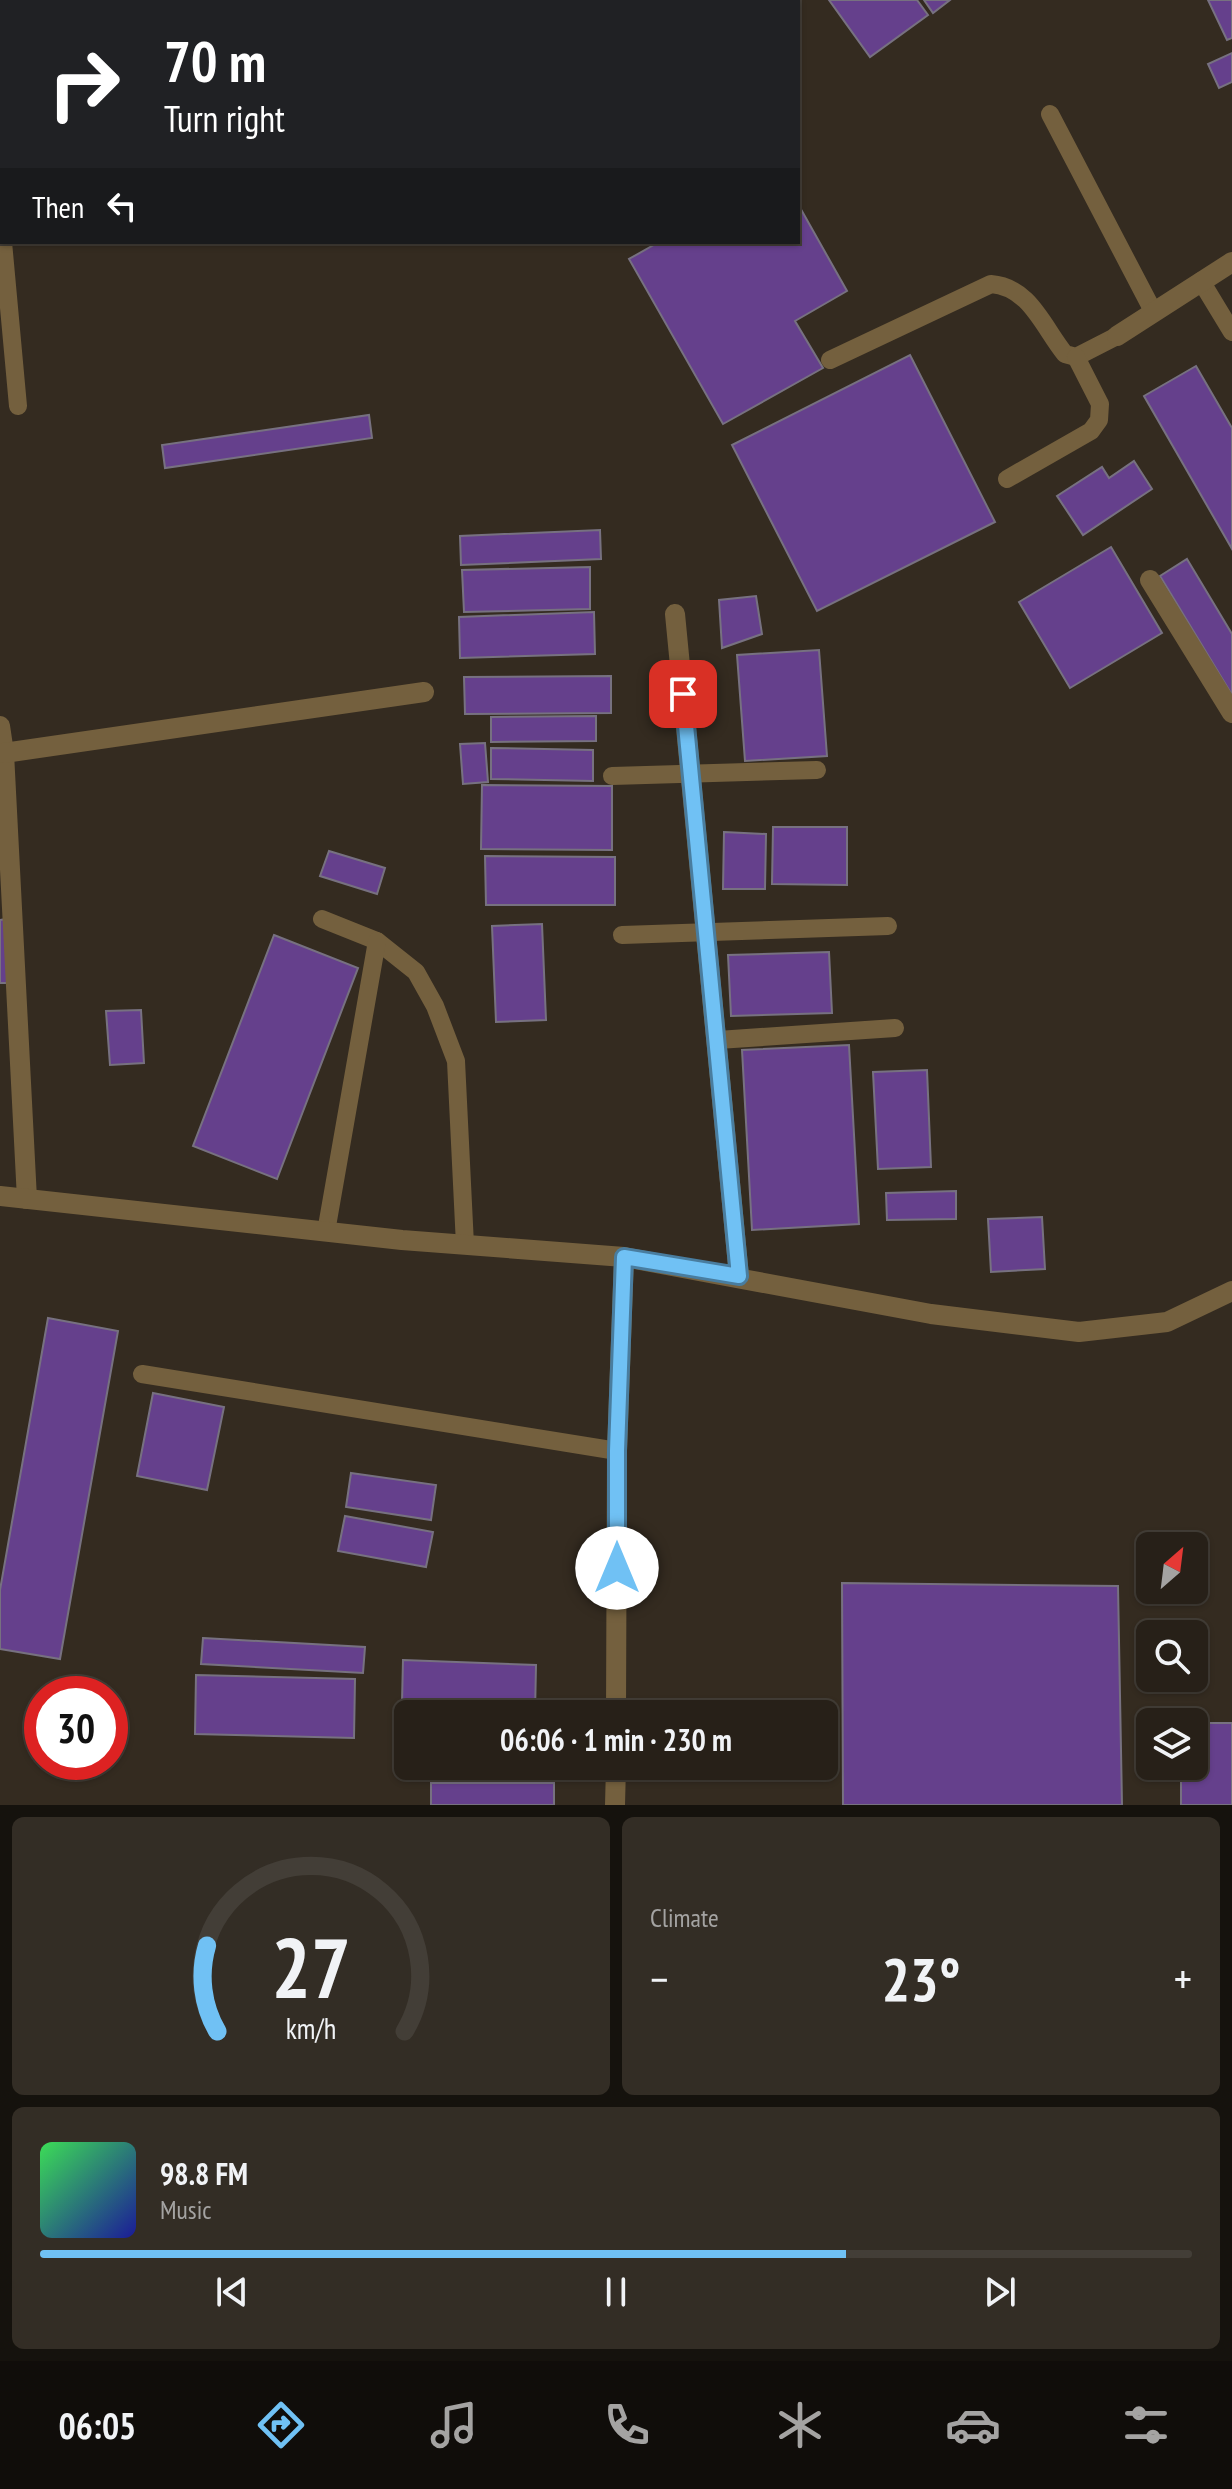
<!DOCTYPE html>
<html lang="en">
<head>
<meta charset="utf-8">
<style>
	:root { --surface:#272018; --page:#332d25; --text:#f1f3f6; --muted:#a4a3a2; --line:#433e37; --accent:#70c1f4 }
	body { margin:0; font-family:"PT Sans Narrow",sans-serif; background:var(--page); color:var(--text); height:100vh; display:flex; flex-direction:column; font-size:30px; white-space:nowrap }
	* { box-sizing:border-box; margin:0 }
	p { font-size:26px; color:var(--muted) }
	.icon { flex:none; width:44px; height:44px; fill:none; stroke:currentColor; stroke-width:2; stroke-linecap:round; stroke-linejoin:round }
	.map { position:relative; height:1805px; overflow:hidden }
	.sheet { display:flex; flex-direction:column; gap:12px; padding:12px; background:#15120d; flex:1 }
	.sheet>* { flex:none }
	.guide { position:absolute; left:0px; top:0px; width:800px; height:244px; box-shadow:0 2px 6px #0004,0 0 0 2px var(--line); background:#202124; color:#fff; overflow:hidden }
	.needle { width:52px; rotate:28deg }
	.tools { position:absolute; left:1136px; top:1532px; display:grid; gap:16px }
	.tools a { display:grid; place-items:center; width:72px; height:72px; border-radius:12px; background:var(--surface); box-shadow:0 2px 6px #0004,0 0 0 2px var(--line); font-size:40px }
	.speed { position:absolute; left:24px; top:1676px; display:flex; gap:16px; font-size:40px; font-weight:700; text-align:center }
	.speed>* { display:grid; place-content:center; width:104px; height:104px; border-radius:50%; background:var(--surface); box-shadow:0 2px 6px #0004,0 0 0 2px var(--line); line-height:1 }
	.speed .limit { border:12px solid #d22; background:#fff; color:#111 }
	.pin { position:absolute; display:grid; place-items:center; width:68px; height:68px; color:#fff; margin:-34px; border-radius:16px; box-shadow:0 4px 12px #0006 }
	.me { position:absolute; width:88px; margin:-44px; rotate:0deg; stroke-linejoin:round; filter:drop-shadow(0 0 6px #0008) }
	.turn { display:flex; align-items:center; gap:28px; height:168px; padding:0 32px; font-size:36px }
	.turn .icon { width:104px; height:104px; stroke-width:2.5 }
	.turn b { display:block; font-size:56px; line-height:68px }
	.then { display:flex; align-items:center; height:76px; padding:0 32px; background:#0003; gap:16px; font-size:30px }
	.big { font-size:60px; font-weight:700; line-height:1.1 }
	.sheet .widget { flex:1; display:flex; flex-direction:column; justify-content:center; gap:12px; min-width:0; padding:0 28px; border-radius:12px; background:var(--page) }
	.sheet .dial { align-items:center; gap:0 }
	.dial svg { height:208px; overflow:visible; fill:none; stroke:var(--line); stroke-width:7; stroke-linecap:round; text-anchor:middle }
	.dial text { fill:var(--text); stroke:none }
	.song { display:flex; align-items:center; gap:24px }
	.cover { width:96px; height:96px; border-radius:12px; background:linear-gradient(135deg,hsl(130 70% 55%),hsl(240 70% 35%)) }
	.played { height:8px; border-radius:4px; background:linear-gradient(90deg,var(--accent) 70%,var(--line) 70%) }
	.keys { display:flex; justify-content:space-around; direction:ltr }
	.heat { display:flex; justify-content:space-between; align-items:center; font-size:44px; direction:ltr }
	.sheet .tiles { flex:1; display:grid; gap:12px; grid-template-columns:1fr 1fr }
	.widget:last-child { grid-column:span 2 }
	.trip { position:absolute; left:394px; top:1700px; width:444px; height:80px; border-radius:12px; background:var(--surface); box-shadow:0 2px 6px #0004,0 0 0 2px var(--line); font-weight:700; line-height:80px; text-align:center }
	.dock { display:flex; height:128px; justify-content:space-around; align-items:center; background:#100d0a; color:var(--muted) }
	.dock .icon { width:56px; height:56px }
	.dock .active { color:var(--accent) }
	.dock b { font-size:36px; color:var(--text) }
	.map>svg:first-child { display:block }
	.building { fill:#65408c; stroke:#777180; stroke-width:2 }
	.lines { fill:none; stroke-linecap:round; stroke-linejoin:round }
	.lane { stroke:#74603e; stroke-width:18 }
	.street { stroke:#74603e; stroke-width:20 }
	.secondary { stroke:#9b7c44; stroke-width:20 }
	.route-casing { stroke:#497d9f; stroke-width:20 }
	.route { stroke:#70c1f4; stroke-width:14 }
</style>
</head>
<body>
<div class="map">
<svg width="1232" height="1805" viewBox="0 0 1232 1805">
	<rect width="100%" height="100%" fill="#342b20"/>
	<g class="building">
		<polygon points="829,0 917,0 928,15 870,57"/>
		<polygon points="924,0 950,0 933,13"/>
		<polygon points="1208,0 1232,0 1232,38 1227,40"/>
		<polygon points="1232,53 1232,82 1219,88 1208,64"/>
		<polygon points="798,204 847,291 795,321 823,368 723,424 629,259 659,242 798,242"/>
		<polygon points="910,355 995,522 817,611 732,445"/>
		<polygon points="1196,366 1232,428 1232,549 1144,396"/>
		<polygon points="369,415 372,438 165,468 162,445"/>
		<polygon points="1134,461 1152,489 1083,535 1057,496 1102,467 1109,478"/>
		<polygon points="600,530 601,559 461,565 460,536"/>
		<polygon points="1111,547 1162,633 1070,688 1019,602"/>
		<polygon points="1187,559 1232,634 1232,695 1160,576"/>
		<polygon points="590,567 590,609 464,612 462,570"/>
		<polygon points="756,596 762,634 722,648 719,600"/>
		<polygon points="594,612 595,654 460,658 459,617"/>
		<polygon points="819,650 827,756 745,761 737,655"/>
		<polygon points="611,676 611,713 465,714 464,677"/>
		<polygon points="596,716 596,741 491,742 491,717"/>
		<polygon points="485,743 488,782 463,784 460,744"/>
		<polygon points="491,748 593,750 593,781 491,779"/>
		<polygon points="482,785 612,786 612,850 481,849"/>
		<polygon points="773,827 847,827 847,885 772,884"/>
		<polygon points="724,832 766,834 765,889 723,889"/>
		<polygon points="329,851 385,868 377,894 320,876"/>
		<polygon points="485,856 615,857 615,905 486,905"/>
		<polygon points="6,919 9,983 0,983 0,920"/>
		<polygon points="542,924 546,1020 496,1022 492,926"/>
		<polygon points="274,935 358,968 277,1179 193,1146"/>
		<polygon points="829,952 832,1013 731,1016 728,955"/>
		<polygon points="141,1010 144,1063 110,1065 106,1011"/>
		<polygon points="849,1045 859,1224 752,1230 742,1050"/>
		<polygon points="927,1070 931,1167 878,1169 873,1072"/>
		<polygon points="956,1191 956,1219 887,1220 886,1193"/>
		<polygon points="1042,1217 1045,1269 991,1272 988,1219"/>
		<polygon points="48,1318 118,1331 60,1659 0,1649 0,1590"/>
		<polygon points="153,1393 224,1407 207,1490 137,1476"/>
		<polygon points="351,1473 436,1485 431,1520 346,1507"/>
		<polygon points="345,1516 433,1532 426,1567 338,1551"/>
		<polygon points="842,1583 1118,1586 1122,1805 843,1805"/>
		<polygon points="203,1638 365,1647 363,1673 201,1664"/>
		<polygon points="403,1660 536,1665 535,1714 408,1714 408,1744 401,1744"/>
		<polygon points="196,1675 355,1679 354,1738 195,1734"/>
		<polygon points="1194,1723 1232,1723 1232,1805 1181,1805 1181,1766 1194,1766"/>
		<polygon points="680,1766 740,1766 739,1779 679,1772"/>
		<rect x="431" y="1783" width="123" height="22"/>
	</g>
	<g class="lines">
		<g class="lane">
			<polyline points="35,0 35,2"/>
			<polyline points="459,0 460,2"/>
			<polyline points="570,0 572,2"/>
			<polyline points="1050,114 1153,311"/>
			<polyline points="0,214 2,235"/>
			<polyline points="3,242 18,406"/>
			<polyline points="1201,281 1232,332"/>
			<path d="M 830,360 L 991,284 C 1030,287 1043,327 1065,354 L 1076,357 L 1117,336"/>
			<polyline points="1007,479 1091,431 1099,420 1100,404 1076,357"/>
			<polyline points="612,776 817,770"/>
			<polyline points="322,919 377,941 416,972 435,1006 456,1061 465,1245"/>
			<polyline points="622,935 888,926"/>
			<polyline points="718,1040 895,1028"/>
			<polyline points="326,1232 377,941"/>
			<polyline points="142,1374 617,1451"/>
		</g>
		<g class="street">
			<polyline points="1117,336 1232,262"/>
			<polyline points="1150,580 1232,713"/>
			<polyline points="675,614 739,1276"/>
			<polyline points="0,726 4,753 27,1199"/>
			<polyline points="4,753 424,692"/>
			<polyline points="0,1196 402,1240 624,1257 931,1314 1079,1332 1167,1322 1232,1291"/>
			<polyline points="616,1714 617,1451 624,1257"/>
			<polyline points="615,1805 616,1766"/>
		</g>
		<g class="secondary">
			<polyline points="310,2 313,0"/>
			<polyline points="0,47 2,47"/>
		</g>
	</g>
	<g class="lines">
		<g class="route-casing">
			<polyline id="route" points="617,1568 617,1451 624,1257 739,1276 683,694"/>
		</g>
		<use href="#route" class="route"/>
	</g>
</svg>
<div class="tools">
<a><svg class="needle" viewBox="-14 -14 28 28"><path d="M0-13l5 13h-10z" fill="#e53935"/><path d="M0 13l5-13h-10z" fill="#a4a3a2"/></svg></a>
<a><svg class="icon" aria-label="search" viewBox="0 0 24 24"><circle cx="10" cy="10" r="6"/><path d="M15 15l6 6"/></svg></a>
<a><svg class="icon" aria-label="layers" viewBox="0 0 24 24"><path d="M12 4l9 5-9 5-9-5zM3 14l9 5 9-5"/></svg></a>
</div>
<div class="speed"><div class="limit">30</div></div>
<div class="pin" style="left:683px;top:694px;background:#d93025"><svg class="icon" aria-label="arrive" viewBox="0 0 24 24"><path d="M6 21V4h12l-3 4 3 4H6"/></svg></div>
<svg class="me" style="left:617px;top:1568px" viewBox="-20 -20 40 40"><circle r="19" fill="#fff"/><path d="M0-13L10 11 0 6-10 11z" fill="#70c1f4"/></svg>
<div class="trip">06:06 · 1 min · 230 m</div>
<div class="guide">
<div class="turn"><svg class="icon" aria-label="right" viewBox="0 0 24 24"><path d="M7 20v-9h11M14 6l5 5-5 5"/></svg><div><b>70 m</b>Turn right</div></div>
<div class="then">Then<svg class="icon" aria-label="left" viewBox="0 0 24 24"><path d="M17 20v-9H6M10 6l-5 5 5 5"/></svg></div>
</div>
</div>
<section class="sheet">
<div class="tiles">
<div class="widget dial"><svg viewBox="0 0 100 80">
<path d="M14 69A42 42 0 1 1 86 69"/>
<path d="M14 69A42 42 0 0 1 10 36" stroke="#70c1f4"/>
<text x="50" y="56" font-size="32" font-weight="700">27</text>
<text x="50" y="72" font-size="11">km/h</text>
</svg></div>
<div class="widget"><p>Climate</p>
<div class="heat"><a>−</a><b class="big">23°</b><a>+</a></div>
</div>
<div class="widget">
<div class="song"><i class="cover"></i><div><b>98.8 FM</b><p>Music</p></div></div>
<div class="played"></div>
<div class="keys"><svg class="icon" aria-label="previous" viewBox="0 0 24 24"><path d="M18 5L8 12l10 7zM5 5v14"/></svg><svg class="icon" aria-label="pause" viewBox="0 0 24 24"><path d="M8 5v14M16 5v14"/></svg><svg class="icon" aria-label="next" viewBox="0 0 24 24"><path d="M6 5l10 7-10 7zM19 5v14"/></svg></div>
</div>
</div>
</section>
<nav class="dock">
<b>06:05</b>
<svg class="icon active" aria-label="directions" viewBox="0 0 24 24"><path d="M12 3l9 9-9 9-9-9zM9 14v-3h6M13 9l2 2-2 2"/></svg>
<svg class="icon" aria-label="music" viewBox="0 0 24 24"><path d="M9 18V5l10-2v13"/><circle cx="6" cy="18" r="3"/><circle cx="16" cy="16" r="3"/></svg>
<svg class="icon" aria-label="phone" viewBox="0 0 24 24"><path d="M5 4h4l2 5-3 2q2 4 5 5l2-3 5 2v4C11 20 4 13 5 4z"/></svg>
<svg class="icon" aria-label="climate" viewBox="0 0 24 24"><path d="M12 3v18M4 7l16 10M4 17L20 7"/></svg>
<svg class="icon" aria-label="car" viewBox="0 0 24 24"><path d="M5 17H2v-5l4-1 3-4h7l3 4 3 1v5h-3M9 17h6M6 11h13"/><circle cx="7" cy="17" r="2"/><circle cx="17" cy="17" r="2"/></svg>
<svg class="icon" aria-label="filters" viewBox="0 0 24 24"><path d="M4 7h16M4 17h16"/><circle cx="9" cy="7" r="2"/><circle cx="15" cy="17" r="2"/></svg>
</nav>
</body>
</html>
